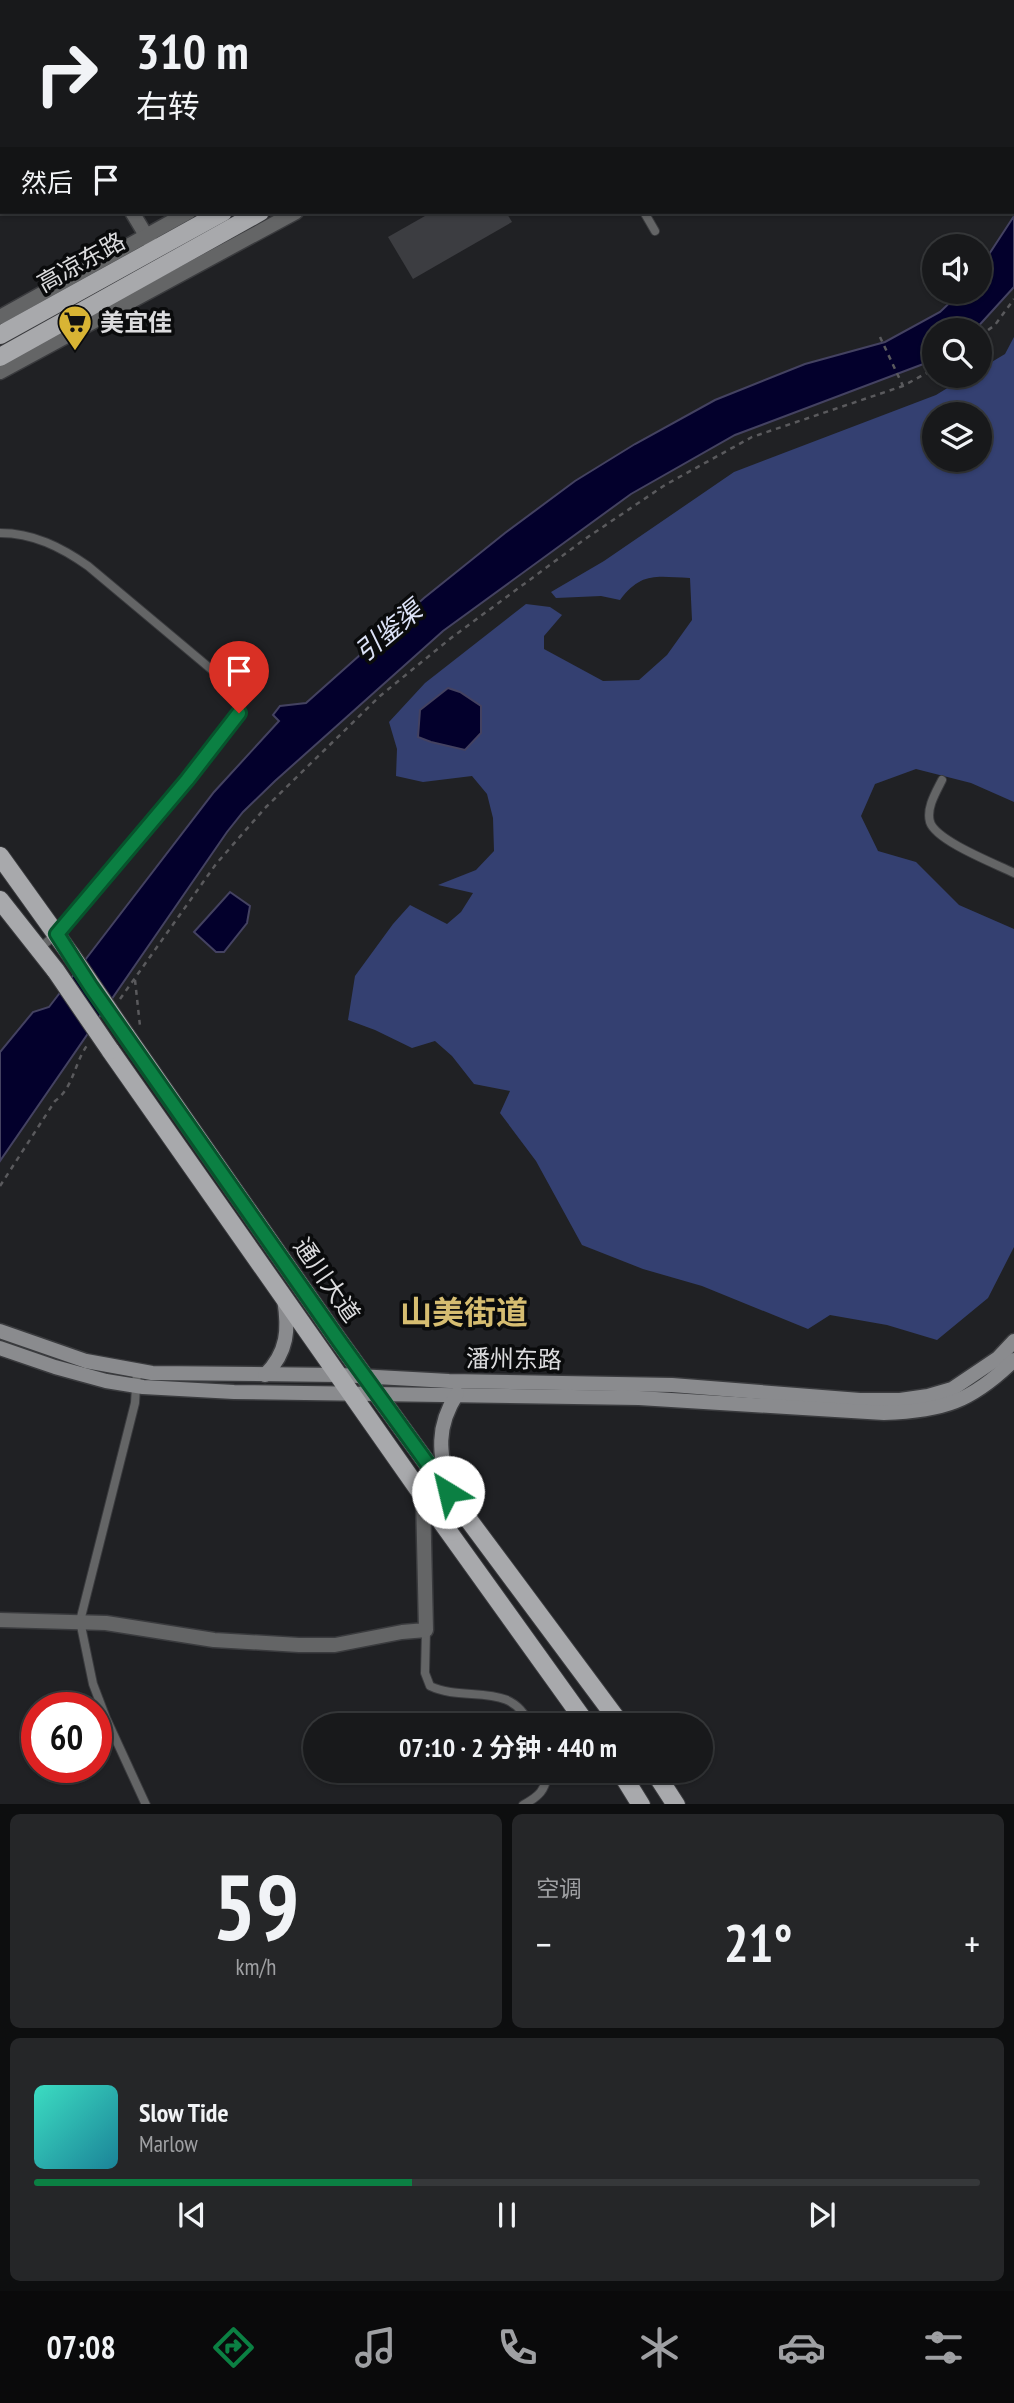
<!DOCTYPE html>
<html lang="zh">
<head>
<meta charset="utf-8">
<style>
	:root { --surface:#18191b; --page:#252628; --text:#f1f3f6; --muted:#9fa0a3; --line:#36383a; --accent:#0b8043 }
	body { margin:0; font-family:"PT Sans Narrow","Noto Sans SC",sans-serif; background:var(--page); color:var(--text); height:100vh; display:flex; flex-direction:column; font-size:26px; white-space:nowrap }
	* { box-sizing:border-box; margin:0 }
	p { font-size:23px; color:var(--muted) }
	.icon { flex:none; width:38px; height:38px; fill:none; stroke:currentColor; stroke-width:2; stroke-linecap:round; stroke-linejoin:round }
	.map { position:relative; height:1804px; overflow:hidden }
	.side { display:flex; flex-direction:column; gap:10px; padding:10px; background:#0d0e0f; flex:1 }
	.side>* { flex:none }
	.top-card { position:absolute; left:0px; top:0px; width:1015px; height:214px; box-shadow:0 2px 5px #0004,0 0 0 2px var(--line); background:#18191b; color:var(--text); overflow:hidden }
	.controls { position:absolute; left:922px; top:234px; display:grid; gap:14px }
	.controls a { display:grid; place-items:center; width:70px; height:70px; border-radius:50%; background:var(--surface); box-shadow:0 2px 5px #0004,0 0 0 2px var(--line); font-size:35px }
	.speed { position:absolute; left:21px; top:1692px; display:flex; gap:14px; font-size:35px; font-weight:700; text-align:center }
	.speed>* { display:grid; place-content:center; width:91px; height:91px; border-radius:50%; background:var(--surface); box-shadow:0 2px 5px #0004,0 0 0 2px var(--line); line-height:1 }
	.speed .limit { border:10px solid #d22; background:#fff; color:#111 }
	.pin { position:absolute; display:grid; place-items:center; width:60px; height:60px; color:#fff; margin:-72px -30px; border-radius:50% 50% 50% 0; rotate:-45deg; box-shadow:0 0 7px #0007 }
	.pin .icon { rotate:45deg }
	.me { position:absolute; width:77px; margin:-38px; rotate:324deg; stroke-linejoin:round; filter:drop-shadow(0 0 5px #0008) }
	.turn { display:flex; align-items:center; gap:24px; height:147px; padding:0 21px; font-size:32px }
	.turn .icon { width:91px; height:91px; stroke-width:2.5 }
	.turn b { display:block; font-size:49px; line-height:60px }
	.then { display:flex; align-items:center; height:66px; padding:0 21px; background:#0003; gap:14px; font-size:26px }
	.big { font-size:52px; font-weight:700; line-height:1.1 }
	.side .tile { flex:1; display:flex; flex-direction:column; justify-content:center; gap:10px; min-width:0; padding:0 24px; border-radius:10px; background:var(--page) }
	.side .dial { align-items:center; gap:0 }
	.dial b { font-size:91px; line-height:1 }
	.song { display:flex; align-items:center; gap:21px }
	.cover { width:84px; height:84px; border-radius:10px; background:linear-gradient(135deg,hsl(170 70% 55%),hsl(190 70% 35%)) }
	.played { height:7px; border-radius:4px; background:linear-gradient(90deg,var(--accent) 40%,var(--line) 40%) }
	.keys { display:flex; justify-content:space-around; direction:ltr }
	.heat { display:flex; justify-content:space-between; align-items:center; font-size:38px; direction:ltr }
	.side .tiles { flex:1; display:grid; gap:10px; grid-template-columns:1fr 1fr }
	.tile:last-child { grid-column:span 2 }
	.trip { position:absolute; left:303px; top:1713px; width:410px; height:70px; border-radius:35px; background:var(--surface); box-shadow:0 2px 5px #0004,0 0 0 2px var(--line); font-weight:700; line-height:70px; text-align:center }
	.tabs { display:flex; height:112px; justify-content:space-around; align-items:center; background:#0a0a0b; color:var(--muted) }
	.tabs .icon { width:49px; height:49px }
	.tabs .on { color:var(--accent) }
	.tabs b { font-size:32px; color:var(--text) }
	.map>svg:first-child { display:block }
	.green { fill:#344071; fill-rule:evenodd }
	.water { fill:#03002c; stroke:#444261; stroke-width:2 }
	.building { fill:#3c3d41 }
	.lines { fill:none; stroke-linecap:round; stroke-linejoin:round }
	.lane-casing { stroke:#3a3b3e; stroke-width:10 }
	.street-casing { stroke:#3a3b3e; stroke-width:17 }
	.secondary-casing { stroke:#3a3b3e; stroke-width:17 }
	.primary-casing { stroke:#3a3b3e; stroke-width:20 }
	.path { stroke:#5a5a5d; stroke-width:2.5; stroke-dasharray:5 5; stroke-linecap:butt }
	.lane { stroke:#646566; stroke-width:8 }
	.street { stroke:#646566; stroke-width:14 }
	.secondary { stroke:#8a8b8e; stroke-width:14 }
	.primary { stroke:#a8a9ac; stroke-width:18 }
	.primary-bridge-casing { stroke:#3a3b3e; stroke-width:20; stroke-linecap:butt }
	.primary-bridge { stroke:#a8a9ac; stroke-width:18 }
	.route-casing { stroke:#07532c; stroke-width:18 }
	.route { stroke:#0b8043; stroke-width:12 }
	.labels { text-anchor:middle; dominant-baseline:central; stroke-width:7; stroke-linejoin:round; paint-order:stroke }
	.street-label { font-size:24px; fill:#dcdcde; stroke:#0a0b0c }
	.poi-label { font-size:24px; font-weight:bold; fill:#dcdcde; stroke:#0a0b0c; text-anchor:start }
	.water-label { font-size:26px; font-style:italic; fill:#dde3f8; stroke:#0a0b0c }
	.district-label { font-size:32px; font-weight:bold; fill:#d6bd71; stroke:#0a0b0c }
</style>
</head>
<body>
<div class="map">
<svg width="1014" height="1805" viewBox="0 0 1014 1805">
	<rect width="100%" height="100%" fill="#202124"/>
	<path class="green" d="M 1014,337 L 1014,802 L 971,783 L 916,769 L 875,784 L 861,816 L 878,851 L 916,862 L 959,905 L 1014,929 L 1014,1247 L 988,1298 L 937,1340 L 887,1325 L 830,1315 L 808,1329 L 702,1286 L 643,1269 L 582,1245 L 536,1161 L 500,1113 L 510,1091 L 474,1084 L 452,1056 L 435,1041 L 412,1048 L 375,1030 L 348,1020 L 355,976 L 393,924 L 410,905 L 447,924 L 461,912 L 473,893 L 438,885 L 476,870 L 494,851 L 493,818 L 487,794 L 472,776 L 423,782 L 396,776 L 397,749 L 389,722 L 425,683 L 526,604 L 550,607 L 562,615 L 544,636 L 544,649 L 603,681 L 639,680 L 667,655 L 692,620 L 690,578 C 657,577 642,571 620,600 L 601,596 L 556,598 L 551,592 L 604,561 L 734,472 L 936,395 L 967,376 L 980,376 L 980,369 L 1005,354 ZM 934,415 L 980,415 L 980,460 L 934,460 Z"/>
	<g class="water">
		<polygon points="1014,216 1014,287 974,331 934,331 934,360 735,435 631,494 443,631 275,781 243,812 227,832 0,1161 0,1052 33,1012 49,1007 214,792 279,721 273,715 280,706 306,703 424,598 505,533 575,481 635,444 715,400 805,364 885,342 940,312 961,292 980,292 980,268"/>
		<polygon points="448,688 460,692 481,706 481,733 465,750 431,742 418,737 420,710"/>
		<polygon points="230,892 250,906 247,923 224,952 216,952 194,932"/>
	</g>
	<polygon class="building" points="432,212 506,212 512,222 413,279 388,237"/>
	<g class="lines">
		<g class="lane-casing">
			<g id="lane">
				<polyline points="644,212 655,231"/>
				<path d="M 0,533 C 33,533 61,547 88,566 L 236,690 L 242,703 L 239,713 L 187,780 L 57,934 L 38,949"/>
				<path d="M 942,780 C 936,792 926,808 930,822 C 936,841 996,864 1014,873"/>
				<polyline points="137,1371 135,1403 80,1621 93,1684 106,1718 146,1805"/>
				<path d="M 426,1630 L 425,1673 L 430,1686 C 465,1703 513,1680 530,1726"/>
				<path d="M 523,1805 C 538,1797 547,1790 547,1771"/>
			</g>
		</g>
		<g class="street-casing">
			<g id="street">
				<polyline points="33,0 33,2"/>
				<polyline points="227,0 227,2"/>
				<polyline points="786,0 787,2"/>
				<polyline points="558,2 561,0"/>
				<polyline points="666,2 669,0"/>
				<polyline points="0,45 2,44"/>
				<polyline points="132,212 150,242"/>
				<polyline points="0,317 189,212"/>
				<polyline points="0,372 296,212"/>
				<polyline points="0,1620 106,1623 214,1640 299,1645 335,1645 402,1632 426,1630 423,1496"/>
			</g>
		</g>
		<g class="secondary-casing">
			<g id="secondary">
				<polyline points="0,1331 86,1361 152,1373 340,1375 449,1381 672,1385 860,1400 900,1400 928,1396 952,1389 998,1358 1014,1341"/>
				<path d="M 0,1348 L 55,1367 L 106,1381 L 143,1387 L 234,1392 L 639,1398 L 884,1413 C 943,1411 971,1402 1014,1360"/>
				<path d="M 265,1375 C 288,1352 289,1329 284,1299"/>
				<path d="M 448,1490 C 440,1452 435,1428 457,1394"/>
			</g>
		</g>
		<g class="primary-casing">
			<g id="primary">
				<polyline points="592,2 595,0"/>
				<polyline points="634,2 637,0"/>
				<polyline points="0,335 223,212"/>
				<polyline points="0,357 260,212"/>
				<polyline points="0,856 71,955"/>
				<polyline points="0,900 56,971"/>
				<polyline points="125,1034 339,1341 448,1492 622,1726"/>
				<polyline points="110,1050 423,1496 588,1726"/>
				<polyline points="620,1771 641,1805"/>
				<polyline points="654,1771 676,1805"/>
			</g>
		</g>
		<g class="path">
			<polyline points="980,336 995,325 1014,299"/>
			<polyline points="880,337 903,386"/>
			<polyline points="135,980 140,1026"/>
			<polyline points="120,999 216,864 266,807 380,696 451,638 585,539 665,485 752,437 903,386 934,369"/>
			<path d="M 0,1186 L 55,1101 C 74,1087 74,1063 88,1044"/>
		</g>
		<use href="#lane" class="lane"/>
		<use href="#street" class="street"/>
		<use href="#secondary" class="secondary"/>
		<use href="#primary" class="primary"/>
		<g class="primary-bridge-casing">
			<g id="primary-bridge">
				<polyline points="71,955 125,1034"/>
				<polyline points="56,971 110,1050"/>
			</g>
		</g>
		<use href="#primary-bridge" class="primary-bridge"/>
	</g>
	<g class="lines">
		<g class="route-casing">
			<polyline id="route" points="239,713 187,780 57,934 91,987 339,1341 448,1492"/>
		</g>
		<use href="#route" class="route"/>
	</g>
	<defs>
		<g id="supermarket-pin" transform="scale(1.75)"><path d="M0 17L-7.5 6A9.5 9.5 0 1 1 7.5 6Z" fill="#d8b434" stroke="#0a0b0c"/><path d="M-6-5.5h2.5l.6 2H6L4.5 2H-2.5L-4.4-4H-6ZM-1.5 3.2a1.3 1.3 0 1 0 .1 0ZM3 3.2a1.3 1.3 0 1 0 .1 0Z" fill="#111"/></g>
	</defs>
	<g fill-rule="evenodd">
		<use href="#supermarket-pin" x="75" y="322"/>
	</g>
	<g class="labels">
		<g class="street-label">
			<text transform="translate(81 262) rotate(-29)">高凉东路</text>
			<text transform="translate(327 1280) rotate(55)">通川大道</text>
			<text transform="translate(514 1359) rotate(1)">潘州东路</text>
		</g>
		<g class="poi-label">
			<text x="100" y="322">美宜佳</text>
		</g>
		<g class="water-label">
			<text transform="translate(388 631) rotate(-40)">引鉴渠</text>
		</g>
		<g class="district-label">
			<text x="464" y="1312">山美街道</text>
		</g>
	</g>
</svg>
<div class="controls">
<a><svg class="icon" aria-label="sound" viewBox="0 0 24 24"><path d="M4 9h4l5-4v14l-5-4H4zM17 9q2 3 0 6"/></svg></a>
<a><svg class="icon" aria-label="search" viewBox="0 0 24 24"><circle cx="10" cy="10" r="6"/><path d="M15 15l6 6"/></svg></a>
<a><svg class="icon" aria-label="layers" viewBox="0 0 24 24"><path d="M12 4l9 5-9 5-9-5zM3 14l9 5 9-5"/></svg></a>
</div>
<div class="speed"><div class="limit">60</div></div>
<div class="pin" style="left:239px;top:713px;background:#d93025"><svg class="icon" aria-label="arrive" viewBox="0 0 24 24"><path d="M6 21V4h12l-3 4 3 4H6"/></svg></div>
<svg class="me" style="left:448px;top:1492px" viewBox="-20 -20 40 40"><circle r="19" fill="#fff"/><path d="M0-13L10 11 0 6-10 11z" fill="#0b8043"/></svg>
<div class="trip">07:10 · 2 分钟 · 440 m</div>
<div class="top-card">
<div class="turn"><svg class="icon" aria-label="right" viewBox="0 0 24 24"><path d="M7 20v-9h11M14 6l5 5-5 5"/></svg><div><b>310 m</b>右转</div></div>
<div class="then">然后<svg class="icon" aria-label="arrive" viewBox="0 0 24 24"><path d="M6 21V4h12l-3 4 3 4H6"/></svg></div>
</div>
</div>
<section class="side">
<div class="tiles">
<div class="tile dial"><b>59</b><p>km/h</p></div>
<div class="tile"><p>空调</p>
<div class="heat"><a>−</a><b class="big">21°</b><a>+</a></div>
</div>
<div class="tile">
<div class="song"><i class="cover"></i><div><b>Slow Tide</b><p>Marlow</p></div></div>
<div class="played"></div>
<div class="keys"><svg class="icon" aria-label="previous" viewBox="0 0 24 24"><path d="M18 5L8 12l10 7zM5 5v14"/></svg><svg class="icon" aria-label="pause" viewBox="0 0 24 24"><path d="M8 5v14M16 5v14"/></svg><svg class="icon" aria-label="next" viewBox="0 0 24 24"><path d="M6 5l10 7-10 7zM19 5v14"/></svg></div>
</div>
</div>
</section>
<nav class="tabs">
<b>07:08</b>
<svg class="icon on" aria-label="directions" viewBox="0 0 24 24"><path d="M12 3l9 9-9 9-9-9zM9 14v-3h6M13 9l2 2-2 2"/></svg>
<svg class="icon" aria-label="music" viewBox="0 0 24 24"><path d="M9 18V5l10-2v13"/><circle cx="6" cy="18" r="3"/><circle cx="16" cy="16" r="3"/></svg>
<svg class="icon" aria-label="phone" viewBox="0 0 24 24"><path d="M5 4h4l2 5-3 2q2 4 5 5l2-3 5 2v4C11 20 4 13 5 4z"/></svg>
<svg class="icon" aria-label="climate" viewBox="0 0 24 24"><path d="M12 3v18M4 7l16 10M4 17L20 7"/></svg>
<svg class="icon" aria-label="car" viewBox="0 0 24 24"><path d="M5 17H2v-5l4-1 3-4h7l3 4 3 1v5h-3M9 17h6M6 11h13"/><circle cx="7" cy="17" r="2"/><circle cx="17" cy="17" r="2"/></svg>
<svg class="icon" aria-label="filters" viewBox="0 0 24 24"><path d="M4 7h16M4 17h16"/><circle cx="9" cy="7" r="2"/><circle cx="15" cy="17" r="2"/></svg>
</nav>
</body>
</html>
